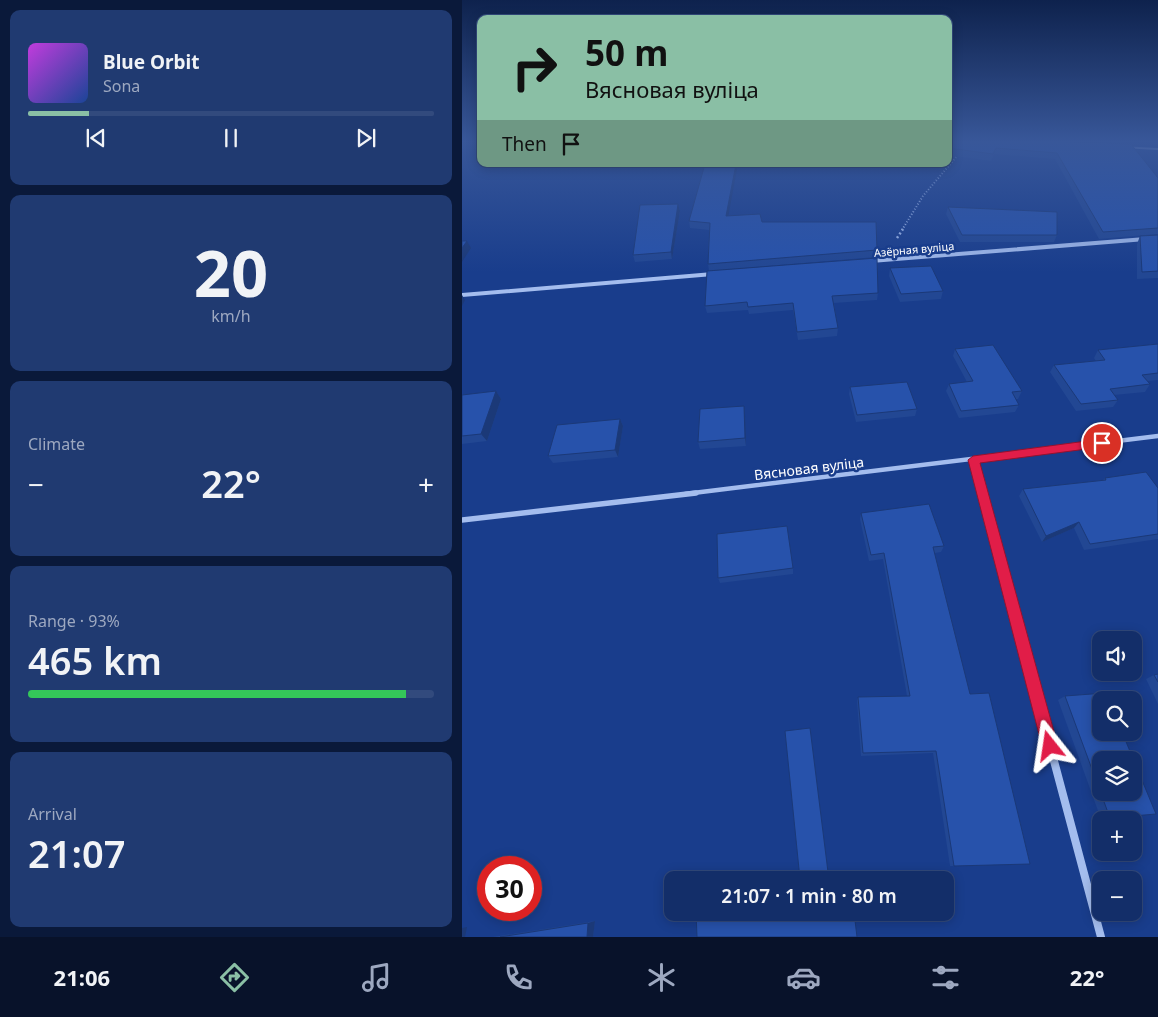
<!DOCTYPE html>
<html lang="en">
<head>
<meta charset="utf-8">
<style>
	:root { --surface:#132e69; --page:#203a71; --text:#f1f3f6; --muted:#9da8c0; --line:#324a7d; --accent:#8abfa5 }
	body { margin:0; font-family:"Noto Sans",sans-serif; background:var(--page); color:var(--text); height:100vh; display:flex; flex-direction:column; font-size:19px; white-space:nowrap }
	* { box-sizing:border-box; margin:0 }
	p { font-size:16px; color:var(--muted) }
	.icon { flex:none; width:28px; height:28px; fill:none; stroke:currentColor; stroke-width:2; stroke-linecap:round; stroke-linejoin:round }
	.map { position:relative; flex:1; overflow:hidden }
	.side { display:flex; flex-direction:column; gap:10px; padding:10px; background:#0a193a; width:462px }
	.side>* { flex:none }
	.banner { position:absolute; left:15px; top:15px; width:475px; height:152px; border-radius:10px; box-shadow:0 2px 12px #0003,0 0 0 1px var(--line); background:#8abfa5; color:#111; overflow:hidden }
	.buttons { position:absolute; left:630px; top:631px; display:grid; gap:10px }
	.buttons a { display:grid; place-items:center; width:50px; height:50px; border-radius:10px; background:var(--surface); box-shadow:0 2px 12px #0003,0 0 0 1px var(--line); font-size:25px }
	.speed { position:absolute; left:15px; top:856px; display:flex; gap:10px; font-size:25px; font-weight:700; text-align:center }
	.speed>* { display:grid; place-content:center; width:65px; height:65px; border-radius:50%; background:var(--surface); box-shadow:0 2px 12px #0003,0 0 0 1px var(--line); line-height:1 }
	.speed .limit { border:8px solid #d22; background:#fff; color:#111 }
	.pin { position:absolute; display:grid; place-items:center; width:42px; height:42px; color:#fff; margin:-21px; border:2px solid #fff; border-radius:50%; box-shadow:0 1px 5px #0007 }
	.me { position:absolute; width:55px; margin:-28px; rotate:345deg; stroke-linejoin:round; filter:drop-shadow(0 0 4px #0008) }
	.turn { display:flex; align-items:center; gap:18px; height:105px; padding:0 25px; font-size:22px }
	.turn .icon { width:65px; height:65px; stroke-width:2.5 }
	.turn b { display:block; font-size:35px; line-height:42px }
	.then { display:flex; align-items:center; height:48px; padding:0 25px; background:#0003; gap:10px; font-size:19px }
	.big { font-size:38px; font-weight:600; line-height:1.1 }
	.side .tile { flex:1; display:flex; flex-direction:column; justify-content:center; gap:8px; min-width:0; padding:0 18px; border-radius:10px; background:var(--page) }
	.side .dial { align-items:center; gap:0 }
	.dial b { font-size:65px; line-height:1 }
	.song { display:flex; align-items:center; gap:15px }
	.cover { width:60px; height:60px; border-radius:8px; background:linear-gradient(135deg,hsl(290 70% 55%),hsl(220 70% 35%)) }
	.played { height:5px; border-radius:2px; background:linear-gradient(90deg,var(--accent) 15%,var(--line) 15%) }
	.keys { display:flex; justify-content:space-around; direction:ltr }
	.heat { display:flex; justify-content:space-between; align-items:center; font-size:28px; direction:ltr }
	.charge { height:8px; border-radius:4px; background:linear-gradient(90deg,#34c759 93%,var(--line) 0) }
	.trip { position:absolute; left:202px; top:871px; width:290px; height:50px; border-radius:10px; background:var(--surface); box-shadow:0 2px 12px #0003,0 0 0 1px var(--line); font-weight:600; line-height:50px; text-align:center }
	.menu { display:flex; height:80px; justify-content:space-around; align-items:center; background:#08122a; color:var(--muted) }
	.menu .icon { width:35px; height:35px }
	.menu .current { color:var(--accent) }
	.menu b { font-size:22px; color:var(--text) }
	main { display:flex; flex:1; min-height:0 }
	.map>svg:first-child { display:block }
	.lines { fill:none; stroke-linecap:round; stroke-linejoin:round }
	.path-far1 { stroke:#a4bdee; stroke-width:2; stroke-dasharray:1 2; stroke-linecap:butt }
	.path { stroke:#a4bdee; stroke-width:2.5; stroke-dasharray:2 2.5; stroke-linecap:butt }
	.street-far3 { stroke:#a4bdee; stroke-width:4 }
	.street-far2 { stroke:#a4bdee; stroke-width:4.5 }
	.street-far1 { stroke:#a4bdee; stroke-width:5.5 }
	.street { stroke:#a4bdee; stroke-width:8 }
	.secondary { fill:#d1defa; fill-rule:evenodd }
	.wall { fill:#224793 }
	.shaded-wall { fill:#1b3978 }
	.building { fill:#2752ab; stroke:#1b3978; fill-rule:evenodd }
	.route { fill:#e11d48; stroke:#92132f }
	.labels { text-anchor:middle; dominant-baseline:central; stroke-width:5; stroke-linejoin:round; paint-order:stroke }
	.far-street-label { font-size:11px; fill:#fff; stroke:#193d8c }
	.street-label { font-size:14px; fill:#fff; stroke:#193d8c }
</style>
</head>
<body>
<main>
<section class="side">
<div class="tile">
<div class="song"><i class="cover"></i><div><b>Blue Orbit</b><p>Sona</p></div></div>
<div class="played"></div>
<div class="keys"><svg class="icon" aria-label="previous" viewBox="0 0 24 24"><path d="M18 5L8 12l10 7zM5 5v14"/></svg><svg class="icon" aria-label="pause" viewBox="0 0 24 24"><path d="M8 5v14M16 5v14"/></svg><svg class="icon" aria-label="next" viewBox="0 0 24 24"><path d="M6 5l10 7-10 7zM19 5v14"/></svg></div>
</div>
<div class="tile dial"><b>20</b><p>km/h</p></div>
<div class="tile"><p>Climate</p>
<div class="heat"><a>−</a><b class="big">22°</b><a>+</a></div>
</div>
<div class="tile"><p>Range · 93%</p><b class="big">465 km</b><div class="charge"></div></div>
<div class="tile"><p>Arrival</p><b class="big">21:07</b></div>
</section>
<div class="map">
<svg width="696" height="937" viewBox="0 0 696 937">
	<rect width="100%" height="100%" fill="#193d8c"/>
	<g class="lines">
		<polyline class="path-far1" points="440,230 461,196 496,155"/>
		<polyline class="path" points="435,238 441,229"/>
		<g class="street-far3">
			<polyline points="409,261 696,238"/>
			<polyline points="0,295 251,274"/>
		</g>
		<g class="street-far2">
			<polyline points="511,460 520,494"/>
			<polyline points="223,494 696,436"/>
		</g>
		<g class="street-far1">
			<polyline points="520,493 572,687"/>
			<polyline points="0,520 234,493"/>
		</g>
		<polyline class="street" points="572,686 639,937"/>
		<polygon class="secondary" points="657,146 696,148 696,150 659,148"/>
	</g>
	<g class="wall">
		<polygon points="486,141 663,141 662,144 696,178 696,234 637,239 593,159 532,154 529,161 486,155"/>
		<polygon points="689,141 696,141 696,146 693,146"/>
		<polygon points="216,204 218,211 210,259 173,262 171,255"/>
		<polygon points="486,207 595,235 592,242 498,242 484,214"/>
		<polygon points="266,216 300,222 415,250 414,257 247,271 246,264 247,230 228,228 227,221"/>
		<polygon points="696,235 696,278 675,279 675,244 678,236"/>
		<polygon points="428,268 481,291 479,299 438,302 427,276"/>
		<polygon points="245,271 416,293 415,300 372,303 376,328 375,336 336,340 331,310 287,314 286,310 245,313 243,306"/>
		<polygon points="696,344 696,380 685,381 688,384 683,392 652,395 656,400 651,407 614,411 588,372 592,365 634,361 632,358 636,350"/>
		<polygon points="493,349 560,391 556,399 553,399 557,405 553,412 497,418 484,391 487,384 505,382 491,356"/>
		<polygon points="388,387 455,409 453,416 394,422 387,394"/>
		<polygon points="34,391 39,399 25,441 0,444 0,395"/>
		<polygon points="282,406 283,413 284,446 238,449 236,442"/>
		<polygon points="158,419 161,426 156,457 91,463 86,456"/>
		<polygon points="643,478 696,488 696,539 622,550 612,528 580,542 557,496 561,489 641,480"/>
		<polygon points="399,513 482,546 479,552 473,553 492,866 488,866 471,753 399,756 395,701 396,697 445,696 421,559 407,561 398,519"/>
		<polygon points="331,568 331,574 258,583 256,578"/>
		<polygon points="696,674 696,704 684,679 692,675"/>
		<polygon points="603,696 694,814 639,819 596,700"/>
		<polygon points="133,921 131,937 31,937"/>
	</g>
	<g class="shaded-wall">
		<polygon points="0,141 9,141 0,147"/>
		<polygon points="274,164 276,164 265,223 264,216"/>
		<polygon points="216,204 218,211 210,259 209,252"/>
		<polygon points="5,241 9,248 0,262 0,248"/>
		<polygon points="0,295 3,300 0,306"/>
		<polygon points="34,391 39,399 25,441 19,434"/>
		<polygon points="282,406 283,413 284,446 283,438"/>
		<polygon points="158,419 161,426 156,457 153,450"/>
		<polygon points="617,522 612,528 580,542 584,536"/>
		<polygon points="133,921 131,937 125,937 126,923"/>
		<polygon points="5,927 3,937 0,937 0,928"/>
	</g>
	<g class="building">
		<polygon points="486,141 580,141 669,144 696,178 696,228 641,232 595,153 534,148 531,154 486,148"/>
		<polygon points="243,164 274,164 264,216 298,214 300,222 414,222 415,250 246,264 248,223 227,221"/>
		<polygon points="216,204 209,252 171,255 178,205"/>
		<polygon points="486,207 595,212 595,235 500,235"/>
		<polygon points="696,235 696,271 680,272 678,236"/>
		<polygon points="0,241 5,241 0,248"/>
		<polygon points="415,258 416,293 370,296 376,328 335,332 331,303 286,307 285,302 243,306 245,271"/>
		<polygon points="469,266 481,291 439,294 428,268"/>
		<polygon points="696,344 696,373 680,375 688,384 648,389 656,400 619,404 592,365 643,360 636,350"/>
		<polygon points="531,345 560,391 550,392 557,405 499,411 487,384 511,381 493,349"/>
		<polygon points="445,382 455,409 395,415 388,387"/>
		<polygon points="34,391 19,434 0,436 0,395"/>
		<polygon points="282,406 283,438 236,442 238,409"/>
		<polygon points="158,419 153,450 86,456 95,425"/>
		<polygon points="684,472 696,488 696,534 628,544 617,522 584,536 561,489 644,480 643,478"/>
		<polygon points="467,504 482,546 471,547 508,694 527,693 568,864 492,866 474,751 401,753 396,697 448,696 422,553 409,555 399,513"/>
		<polygon points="325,526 331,568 256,578 255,534"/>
		<polygon points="696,674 696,682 692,675"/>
		<path d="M 643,693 L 646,700 L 639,700 L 639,732 L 660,732 L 694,814 L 648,818 L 603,696 ZM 639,760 L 671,760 L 671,792 L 639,792 Z"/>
		<polygon points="348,728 367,880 333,880 338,879 323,731"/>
		<polygon points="234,912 392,912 395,937 235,937"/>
		<polygon points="126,923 125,937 38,937"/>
	</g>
	<linearGradient id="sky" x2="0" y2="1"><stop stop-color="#0e224d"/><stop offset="0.52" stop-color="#385799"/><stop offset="1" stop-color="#385799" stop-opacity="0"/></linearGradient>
	<rect width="696" height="272" fill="url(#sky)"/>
	<polygon class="route" points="640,439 646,443 640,447 518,463 596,746 594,752 588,754 582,752 580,746 506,460 511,456"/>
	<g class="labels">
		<g class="far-street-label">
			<text transform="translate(452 249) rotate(-5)">Азёрная вуліца</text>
		</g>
		<g class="street-label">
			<text transform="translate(347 468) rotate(-7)">Вясновая вуліца</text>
		</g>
	</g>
</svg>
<div class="buttons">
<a><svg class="icon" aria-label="sound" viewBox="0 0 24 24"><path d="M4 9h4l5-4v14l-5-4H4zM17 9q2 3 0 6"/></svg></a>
<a><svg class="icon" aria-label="search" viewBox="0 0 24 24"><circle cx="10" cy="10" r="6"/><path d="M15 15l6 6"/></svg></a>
<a><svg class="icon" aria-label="layers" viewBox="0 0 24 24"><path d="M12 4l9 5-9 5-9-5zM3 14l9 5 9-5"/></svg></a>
<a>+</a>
<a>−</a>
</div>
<div class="speed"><div class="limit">30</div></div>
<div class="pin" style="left:640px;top:443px;background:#d93025"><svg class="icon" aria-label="arrive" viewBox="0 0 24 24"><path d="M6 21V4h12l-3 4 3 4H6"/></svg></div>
<svg class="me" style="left:588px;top:746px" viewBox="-20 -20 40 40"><path d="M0-17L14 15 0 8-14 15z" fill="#e11d48" stroke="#fff" stroke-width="4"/></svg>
<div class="trip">21:07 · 1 min · 80 m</div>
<div class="banner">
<div class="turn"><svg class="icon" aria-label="right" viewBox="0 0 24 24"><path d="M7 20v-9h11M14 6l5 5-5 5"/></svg><div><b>50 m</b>Вясновая вуліца</div></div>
<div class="then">Then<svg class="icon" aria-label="arrive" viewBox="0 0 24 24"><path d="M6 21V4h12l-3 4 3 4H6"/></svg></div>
</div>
</div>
</main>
<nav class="menu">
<b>21:06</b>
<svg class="icon current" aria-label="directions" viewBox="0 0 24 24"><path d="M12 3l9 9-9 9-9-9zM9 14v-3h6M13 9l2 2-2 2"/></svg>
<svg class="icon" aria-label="music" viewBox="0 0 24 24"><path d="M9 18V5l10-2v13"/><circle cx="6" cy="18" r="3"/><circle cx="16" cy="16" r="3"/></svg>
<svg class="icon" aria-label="phone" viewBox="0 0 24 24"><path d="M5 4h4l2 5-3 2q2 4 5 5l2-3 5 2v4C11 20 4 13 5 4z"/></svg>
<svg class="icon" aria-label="climate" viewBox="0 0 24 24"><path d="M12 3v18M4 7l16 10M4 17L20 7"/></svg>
<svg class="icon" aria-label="car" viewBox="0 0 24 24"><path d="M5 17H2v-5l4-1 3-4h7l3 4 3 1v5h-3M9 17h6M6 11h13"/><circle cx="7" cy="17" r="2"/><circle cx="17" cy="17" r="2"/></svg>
<svg class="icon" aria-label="filters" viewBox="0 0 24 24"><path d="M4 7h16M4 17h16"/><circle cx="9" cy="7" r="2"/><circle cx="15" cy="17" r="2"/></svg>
<b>22°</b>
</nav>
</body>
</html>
